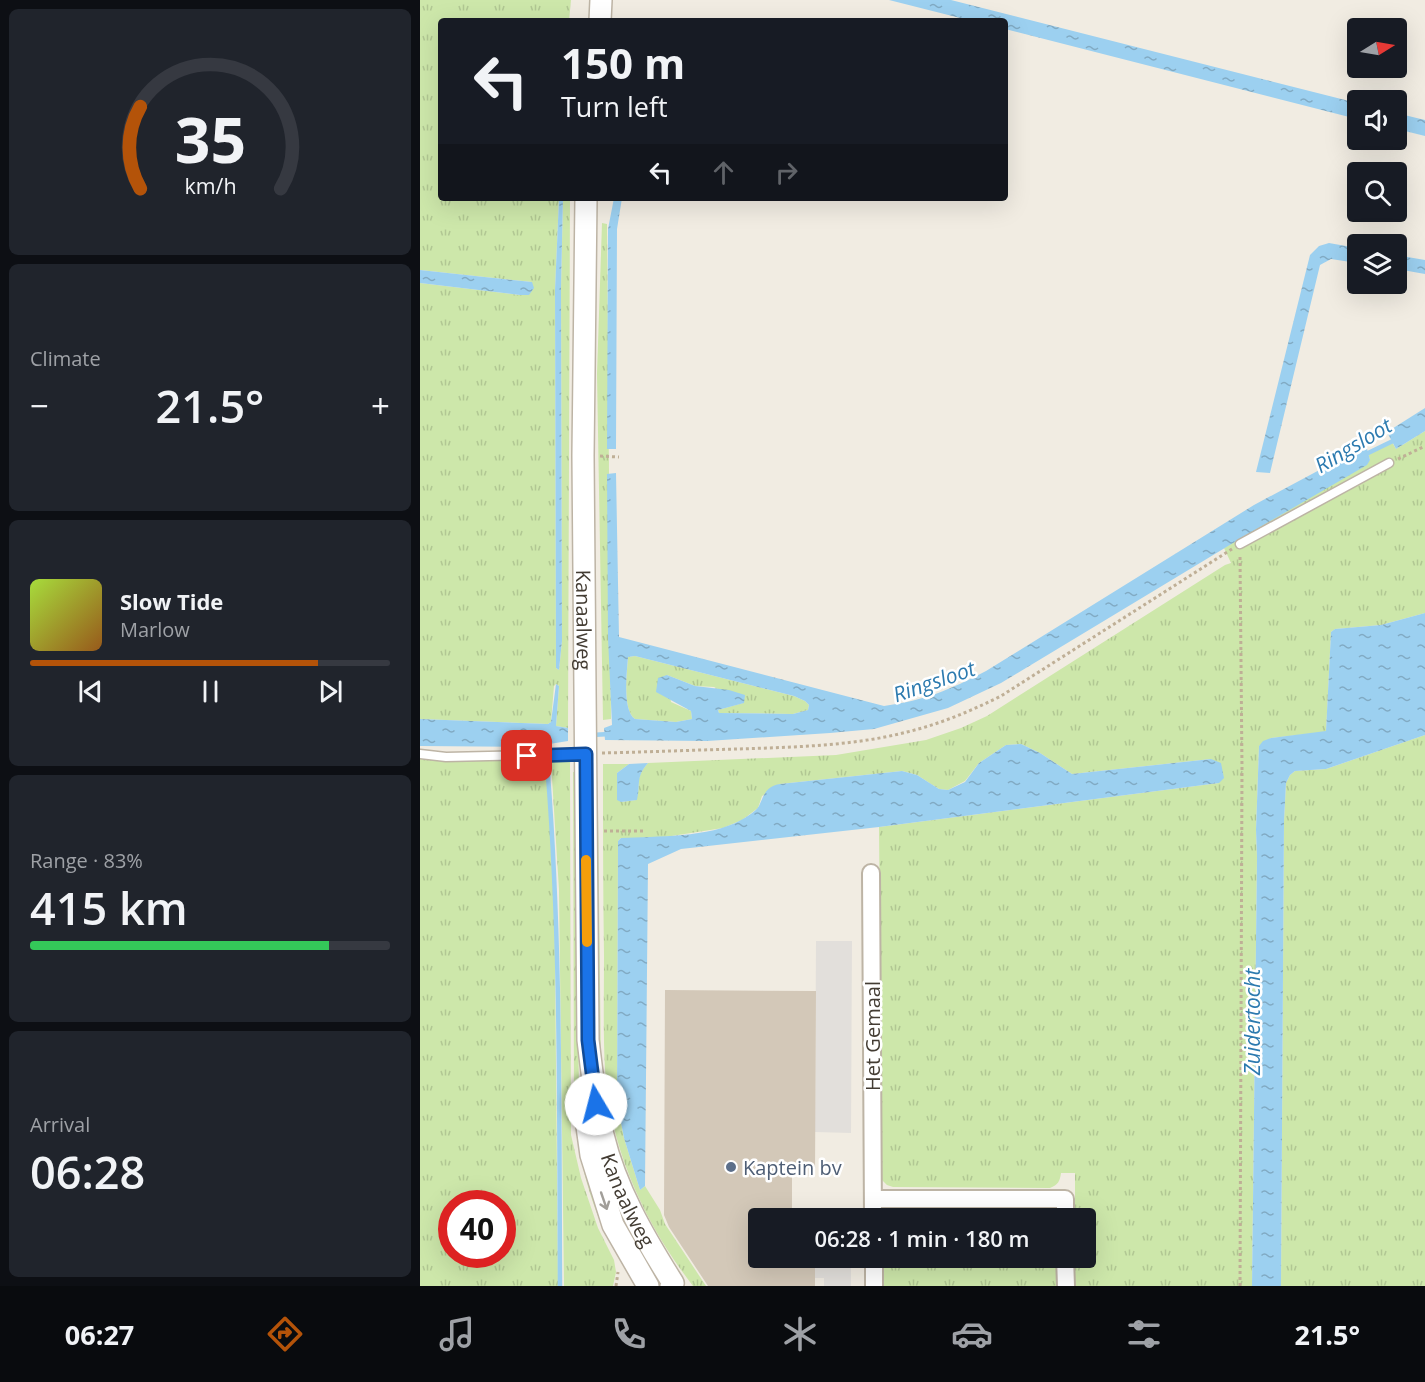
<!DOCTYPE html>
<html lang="en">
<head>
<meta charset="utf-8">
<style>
	:root { --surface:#171b24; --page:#20242c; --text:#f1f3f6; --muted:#9ea1a6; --line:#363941; --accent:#b45309 }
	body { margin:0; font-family:"Open Sans",sans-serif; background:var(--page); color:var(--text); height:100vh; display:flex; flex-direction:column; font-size:22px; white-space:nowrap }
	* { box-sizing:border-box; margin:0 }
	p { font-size:20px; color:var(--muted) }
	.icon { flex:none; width:33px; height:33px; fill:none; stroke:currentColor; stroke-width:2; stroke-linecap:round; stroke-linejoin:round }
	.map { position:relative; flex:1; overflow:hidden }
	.side { display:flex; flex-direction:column; gap:9px; padding:9px; background:#0d0f14; width:420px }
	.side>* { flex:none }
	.hud { position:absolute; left:18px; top:18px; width:570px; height:183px; border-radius:6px; box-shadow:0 6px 24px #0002; background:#171b24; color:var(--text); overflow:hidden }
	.needle { width:39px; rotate:79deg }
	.controls { position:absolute; left:927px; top:18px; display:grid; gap:12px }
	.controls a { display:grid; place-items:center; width:60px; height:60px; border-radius:6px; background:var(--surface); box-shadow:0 6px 24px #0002; font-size:30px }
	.speed { position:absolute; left:18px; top:1190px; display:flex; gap:12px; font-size:30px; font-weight:700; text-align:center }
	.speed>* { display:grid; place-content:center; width:78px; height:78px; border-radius:50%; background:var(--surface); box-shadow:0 6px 24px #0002; line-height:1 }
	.speed .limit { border:9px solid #d22; background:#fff; color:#111 }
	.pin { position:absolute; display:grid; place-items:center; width:51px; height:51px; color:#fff; margin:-26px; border-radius:12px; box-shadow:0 3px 9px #0006 }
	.me { position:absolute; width:66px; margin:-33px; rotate:352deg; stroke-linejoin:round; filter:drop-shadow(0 0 4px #0008) }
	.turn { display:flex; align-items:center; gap:21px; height:126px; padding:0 24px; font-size:27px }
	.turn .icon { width:78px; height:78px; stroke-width:2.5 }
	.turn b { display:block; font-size:42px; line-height:51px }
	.lanes { display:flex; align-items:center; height:57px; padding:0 24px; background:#0003; justify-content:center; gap:30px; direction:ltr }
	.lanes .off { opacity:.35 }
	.big { font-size:45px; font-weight:600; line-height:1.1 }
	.side .widget { flex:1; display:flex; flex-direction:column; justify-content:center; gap:9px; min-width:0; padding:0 21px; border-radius:9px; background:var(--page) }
	.side .dial { align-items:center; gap:0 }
	.dial svg { height:156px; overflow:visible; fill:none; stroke:var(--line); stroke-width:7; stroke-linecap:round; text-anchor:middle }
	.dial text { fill:var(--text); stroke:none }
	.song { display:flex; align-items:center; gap:18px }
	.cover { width:72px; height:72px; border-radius:9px; background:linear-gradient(135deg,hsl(80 70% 55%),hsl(30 70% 35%)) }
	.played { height:6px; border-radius:3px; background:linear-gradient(90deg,var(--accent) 80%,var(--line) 80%) }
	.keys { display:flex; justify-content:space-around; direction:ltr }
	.heat { display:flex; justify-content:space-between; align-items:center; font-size:33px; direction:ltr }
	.charge { height:9px; border-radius:4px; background:linear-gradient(90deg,#34c759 83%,var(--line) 0) }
	.trip { position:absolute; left:328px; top:1208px; width:348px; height:60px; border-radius:6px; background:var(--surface); box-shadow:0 6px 24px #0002; font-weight:600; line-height:60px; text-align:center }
	.tabs { display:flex; height:96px; justify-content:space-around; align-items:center; background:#090b0e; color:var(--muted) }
	.tabs .icon { width:42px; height:42px }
	.tabs .on { color:var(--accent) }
	.tabs b { font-size:27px; color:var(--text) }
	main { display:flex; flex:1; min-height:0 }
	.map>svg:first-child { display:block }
	.grass { fill:url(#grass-tufts); fill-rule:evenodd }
	.parking { fill:#e2dfdb }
	.water { fill:url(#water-ripples); fill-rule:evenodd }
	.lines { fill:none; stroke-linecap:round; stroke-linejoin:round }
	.stream { stroke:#9cd0f0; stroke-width:4.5 }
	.building { fill:#d3c8b8 }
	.service-casing { stroke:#bdb4a5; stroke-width:11 }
	.minor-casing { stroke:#bdb4a5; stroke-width:20 }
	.tertiary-casing { stroke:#bdb4a5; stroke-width:24 }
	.path { stroke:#bfaf96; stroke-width:3; stroke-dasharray:3 3; stroke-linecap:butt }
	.service { stroke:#fff; stroke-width:8 }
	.minor { stroke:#fff; stroke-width:16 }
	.tertiary { stroke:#fff; stroke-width:21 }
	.oneway { stroke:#a19e99 }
	.route-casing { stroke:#114b97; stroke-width:15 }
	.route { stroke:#1a73e8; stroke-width:10 }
	.slow { stroke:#f59e0b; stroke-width:10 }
	.service-dot { fill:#5c6f8a; stroke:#fff; stroke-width:2 }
	.labels { text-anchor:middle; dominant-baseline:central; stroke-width:5; stroke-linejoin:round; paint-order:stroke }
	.street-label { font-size:20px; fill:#433c33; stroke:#fff }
	.service-label { font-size:20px; fill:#4e5e75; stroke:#fff; text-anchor:start }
	.water-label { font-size:21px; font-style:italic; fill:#2c7aaf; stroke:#fff }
</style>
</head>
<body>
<main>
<section class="side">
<div class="widget dial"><svg viewBox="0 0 100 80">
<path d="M14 69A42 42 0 1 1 86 69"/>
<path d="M14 69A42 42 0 0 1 14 27" stroke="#b45309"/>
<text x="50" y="56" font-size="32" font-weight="700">35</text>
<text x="50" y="72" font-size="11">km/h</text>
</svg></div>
<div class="widget"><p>Climate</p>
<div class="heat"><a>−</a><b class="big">21.5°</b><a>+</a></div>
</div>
<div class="widget">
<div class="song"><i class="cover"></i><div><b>Slow Tide</b><p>Marlow</p></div></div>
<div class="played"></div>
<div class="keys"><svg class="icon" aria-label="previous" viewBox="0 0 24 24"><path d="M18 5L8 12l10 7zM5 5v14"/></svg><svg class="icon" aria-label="pause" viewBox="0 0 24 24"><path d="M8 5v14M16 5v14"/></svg><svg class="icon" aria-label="next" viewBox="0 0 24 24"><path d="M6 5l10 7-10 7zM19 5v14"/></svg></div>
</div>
<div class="widget"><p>Range · 83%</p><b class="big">415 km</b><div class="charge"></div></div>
<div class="widget"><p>Arrival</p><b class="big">06:28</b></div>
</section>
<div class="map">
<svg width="1005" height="1286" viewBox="0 0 1005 1286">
	<defs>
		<pattern id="grass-tufts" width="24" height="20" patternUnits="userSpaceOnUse" patternTransform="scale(1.5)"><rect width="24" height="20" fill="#cde7aa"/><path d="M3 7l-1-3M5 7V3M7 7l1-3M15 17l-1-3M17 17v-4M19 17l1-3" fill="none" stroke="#b1c793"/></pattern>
		<pattern id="water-ripples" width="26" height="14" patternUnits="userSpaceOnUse" patternTransform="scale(1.5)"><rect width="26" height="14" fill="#9cd0f0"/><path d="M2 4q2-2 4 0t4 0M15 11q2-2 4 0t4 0" fill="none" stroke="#81aac3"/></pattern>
	</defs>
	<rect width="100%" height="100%" fill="#f1ece2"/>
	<g class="grass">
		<polygon points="0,0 151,0 149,21 21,21 21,198 139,198 135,290 136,668 139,670 142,641 141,288 143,198 150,198 148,728 136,726 139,686 136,684 134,686 131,722 128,724 0,719 0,283 100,295 112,282 0,270"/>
		<polygon points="182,223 187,224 191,719 183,720 177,374"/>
		<path d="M 1005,431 L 1005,613 L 961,625 L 915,629 L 911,632 L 906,732 L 851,738 L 839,746 L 836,830 L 837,857 L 832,1286 L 655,1286 L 655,1257 L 666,1257 L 666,1218 L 655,1218 L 655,1173 L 641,1173 C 640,1181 638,1185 630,1188 L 473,1187 L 467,1185 L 462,1180 L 459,827 L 799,783 L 791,759 L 652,774 L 620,753 L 601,744 L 586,745 L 559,763 L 545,781 L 528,790 L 519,789 L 497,775 L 482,771 L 360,784 L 342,796 L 338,808 L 322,820 L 303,828 L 239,838 L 201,838 L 198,841 L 197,1101 L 204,1138 L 220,1190 L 225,1186 L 240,1210 L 245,1224 L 286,1286 L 273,1286 C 225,1224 190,1149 185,1069 C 183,1032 184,993 184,956 C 183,892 183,828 183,764 L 209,764 L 197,773 L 201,802 L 216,800 C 222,783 213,780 228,763 L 416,755 L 506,740 L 541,728 L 567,716 L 805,565 L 811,563 L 804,548 L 950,460 L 948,453 L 972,442 L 976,449 Z"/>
		<path d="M 215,656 L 374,696 L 385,701 L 389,705 L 388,710 L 373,714 L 299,713 L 298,710 L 323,703 L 294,687 L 275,686 L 247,675 L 251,702 L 271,711 L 272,719 L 256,722 L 215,719 C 202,710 207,672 208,657 Z"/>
		<polygon points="1005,735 1005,1286 861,1286 864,821 866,783 870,775 875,771 906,769"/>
		<path d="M 0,759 L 25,761 L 126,760 L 134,846 L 138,1286 L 0,1286 ZM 32,1203 L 82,1203 L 82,1254 L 32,1254 Z"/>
		<polygon points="135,759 150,762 151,1135 161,1178 178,1228 194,1260 196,1272 193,1286 144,1286 139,890 131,762"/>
		<path d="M 153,772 L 156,772 L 159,1102 L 160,1127 L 196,1240 L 190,1243 C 167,1196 156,1149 154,1097 Z"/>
		<polygon points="173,773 177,773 178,802 181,1070 184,1099 202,1176 178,1072"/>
		<polygon points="478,1204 622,1205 630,1209 635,1218 464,1218 471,1207"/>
		<rect x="461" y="1257" width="177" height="29"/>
	</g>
	<g class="parking">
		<polygon points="396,941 432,941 431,1133 395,1132"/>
		<polygon points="395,1257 431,1257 431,1286 404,1286 404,1278 395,1278"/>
	</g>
	<g class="water">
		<polygon points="469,0 531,0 937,103 937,119 585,29 585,21 552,21"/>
		<polygon points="976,113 1005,120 1005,136 977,129"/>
		<polygon points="139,198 143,198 141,288 142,641 139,670 136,668 135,290"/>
		<polygon points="194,198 202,198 197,229 196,449 187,449 188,229"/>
		<polygon points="909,243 937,248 937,263 911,259 900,265 850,473 836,472 890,255 899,246"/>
		<polygon points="976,255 1005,260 1005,274 977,269"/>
		<polygon points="0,270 112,282 114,288 109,295 100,295 0,283"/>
		<polygon points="1005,408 1005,431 976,449 967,432"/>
		<path d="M 946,445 L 950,460 L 947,465 L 828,534 L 581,683 L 528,708 L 454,729 L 410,733 L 287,741 L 185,740 L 184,728 L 192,725 L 188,638 L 187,474 L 196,473 L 199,637 L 464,706 C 506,700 529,690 566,671 L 834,505 ZM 215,656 L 374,696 L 385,701 L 389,705 L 388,710 L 373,714 L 299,713 L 298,710 L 324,703 L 325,695 L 309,690 L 275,686 L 247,675 L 238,678 L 236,692 L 271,711 L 272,719 L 256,722 L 215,719 C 202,710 207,672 208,657 Z"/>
		<polygon points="1005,613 1005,735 906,769 875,771 870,775 866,783 864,821 861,1286 832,1286 837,857 836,830 839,746 843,741 851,738 906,731 911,632 915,629 961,625"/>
		<polygon points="136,684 139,686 136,726 148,728 148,741 111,747 0,746 0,719 128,724 131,722"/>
		<path d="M 601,744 L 620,753 L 652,774 L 791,759 L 801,763 L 804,778 L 799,783 L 459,827 L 261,849 L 228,864 L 225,1186 L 220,1190 L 204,1138 L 197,1102 L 198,841 L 201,838 C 236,836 289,838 321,820 C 327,817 336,811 339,806 C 344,795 346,786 360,784 L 482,771 L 497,775 L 519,789 L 528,790 L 545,782 L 559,763 L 586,745 Z"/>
		<path d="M 228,763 C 215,778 221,784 217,800 L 201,802 L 197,800 L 197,773 L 209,764 Z"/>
	</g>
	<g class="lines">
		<g class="stream">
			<polyline points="944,455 977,439"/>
			<polyline points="171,735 190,734"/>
			<path d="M 128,775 C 141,945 139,1115 140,1286"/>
		</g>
	</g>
	<polygon class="building" points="245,990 396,991 395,1176 372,1175 372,1218 339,1218 339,1257 395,1257 395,1286 288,1286 249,1227 244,1215"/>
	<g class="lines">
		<g class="service-casing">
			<g id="service">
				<polyline points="820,544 969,463"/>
				<polyline points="0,754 26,757 164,754"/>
			</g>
		</g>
		<g class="minor-casing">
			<g id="minor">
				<polyline points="451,873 453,1218"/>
				<polyline points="453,1199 645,1199 645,1218"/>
				<polyline points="454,1257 454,1286"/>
				<polyline points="645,1257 646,1286"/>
			</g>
		</g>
		<g class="tertiary-casing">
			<g id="tertiary">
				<polyline points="180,21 181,0"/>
				<path id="s1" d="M 166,198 L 163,456 L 168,1040 C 172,1072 175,1104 183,1135 C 196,1189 224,1237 253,1283 L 251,1286"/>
				<polyline points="165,1112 171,1155 193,1225 228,1286"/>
			</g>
		</g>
		<g class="path">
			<polyline points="180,456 199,457"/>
			<polyline points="978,459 1005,446"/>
			<path d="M 182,753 C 228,752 274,750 319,749 C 375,747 433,746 487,732 C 520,724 551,711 581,696 L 812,549"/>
			<polyline points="184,831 224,831"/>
			<polyline points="154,1099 154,1082"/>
			<polyline points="196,1286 198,1272"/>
			<polyline points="820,1286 822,768 820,555"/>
		</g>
		<use href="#service" class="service"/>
		<use href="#minor" class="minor"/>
		<use href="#tertiary" class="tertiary"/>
	</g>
	<defs><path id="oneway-shaft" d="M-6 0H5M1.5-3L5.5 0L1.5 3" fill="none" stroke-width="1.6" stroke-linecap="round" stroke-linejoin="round" transform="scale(1.5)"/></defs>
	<use class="oneway" href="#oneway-shaft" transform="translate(184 1201) rotate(71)"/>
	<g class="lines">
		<g class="route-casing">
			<polyline id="route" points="107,756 166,754 168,1040 176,1104"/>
		</g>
		<use href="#route" class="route"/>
		<polyline class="slow" points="166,860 167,942"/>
	</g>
	<circle class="service-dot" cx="311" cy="1167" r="6"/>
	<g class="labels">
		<g class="street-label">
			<text stroke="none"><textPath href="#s1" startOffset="422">Kanaalweg</textPath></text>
			<text transform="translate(452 1036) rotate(-90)">Het Gemaal</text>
			<text stroke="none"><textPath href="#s1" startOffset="1008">Kanaalweg</textPath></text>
		</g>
		<g class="service-label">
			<text x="323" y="1167">Kaptein bv</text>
		</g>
		<g class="water-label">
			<text transform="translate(933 445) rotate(-31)">Ringsloot</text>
			<text transform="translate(514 681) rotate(-19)">Ringsloot</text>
			<text transform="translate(832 1022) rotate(-90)">Zuidertocht</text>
		</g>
	</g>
</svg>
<div class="controls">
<a><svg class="needle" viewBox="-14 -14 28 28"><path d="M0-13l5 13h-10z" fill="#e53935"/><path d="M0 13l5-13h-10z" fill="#9ea1a6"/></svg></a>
<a><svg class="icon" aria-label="sound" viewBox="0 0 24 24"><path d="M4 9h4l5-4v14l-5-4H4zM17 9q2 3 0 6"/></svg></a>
<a><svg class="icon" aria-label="search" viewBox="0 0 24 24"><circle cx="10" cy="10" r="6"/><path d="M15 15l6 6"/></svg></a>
<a><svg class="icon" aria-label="layers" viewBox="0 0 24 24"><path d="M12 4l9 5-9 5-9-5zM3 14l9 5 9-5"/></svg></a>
</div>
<div class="speed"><div class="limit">40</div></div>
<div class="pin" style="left:107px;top:756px;background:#d93025"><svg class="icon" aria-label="arrive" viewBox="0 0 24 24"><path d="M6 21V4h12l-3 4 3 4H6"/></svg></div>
<svg class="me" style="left:176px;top:1104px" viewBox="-20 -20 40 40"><circle r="19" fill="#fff"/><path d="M0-13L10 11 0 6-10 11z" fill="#1a73e8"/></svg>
<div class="trip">06:28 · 1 min · 180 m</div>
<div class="hud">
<div class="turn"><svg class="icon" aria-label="left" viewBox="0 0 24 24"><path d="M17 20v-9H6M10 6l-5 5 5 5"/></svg><div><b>150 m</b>Turn left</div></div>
<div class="lanes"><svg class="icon" aria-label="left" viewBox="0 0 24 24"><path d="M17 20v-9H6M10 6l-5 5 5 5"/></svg><svg class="icon off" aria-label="ahead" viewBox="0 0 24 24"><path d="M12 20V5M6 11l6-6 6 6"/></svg><svg class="icon off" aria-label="right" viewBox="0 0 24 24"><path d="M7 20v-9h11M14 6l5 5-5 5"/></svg></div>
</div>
</div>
</main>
<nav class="tabs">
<b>06:27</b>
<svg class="icon on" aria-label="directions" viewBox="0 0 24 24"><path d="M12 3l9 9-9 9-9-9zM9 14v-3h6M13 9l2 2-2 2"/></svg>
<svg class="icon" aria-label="music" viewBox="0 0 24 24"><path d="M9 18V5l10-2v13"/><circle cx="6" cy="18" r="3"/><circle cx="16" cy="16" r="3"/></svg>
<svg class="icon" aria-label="phone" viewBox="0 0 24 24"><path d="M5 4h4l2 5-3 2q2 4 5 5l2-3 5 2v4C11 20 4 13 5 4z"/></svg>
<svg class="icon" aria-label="climate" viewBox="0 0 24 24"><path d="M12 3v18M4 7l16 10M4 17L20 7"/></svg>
<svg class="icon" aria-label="car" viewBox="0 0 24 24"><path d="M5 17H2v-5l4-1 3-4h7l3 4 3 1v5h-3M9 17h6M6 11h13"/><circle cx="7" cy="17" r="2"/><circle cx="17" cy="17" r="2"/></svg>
<svg class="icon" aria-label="filters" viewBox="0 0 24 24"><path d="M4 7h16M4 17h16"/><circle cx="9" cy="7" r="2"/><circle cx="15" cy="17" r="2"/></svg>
<b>21.5°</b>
</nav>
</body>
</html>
